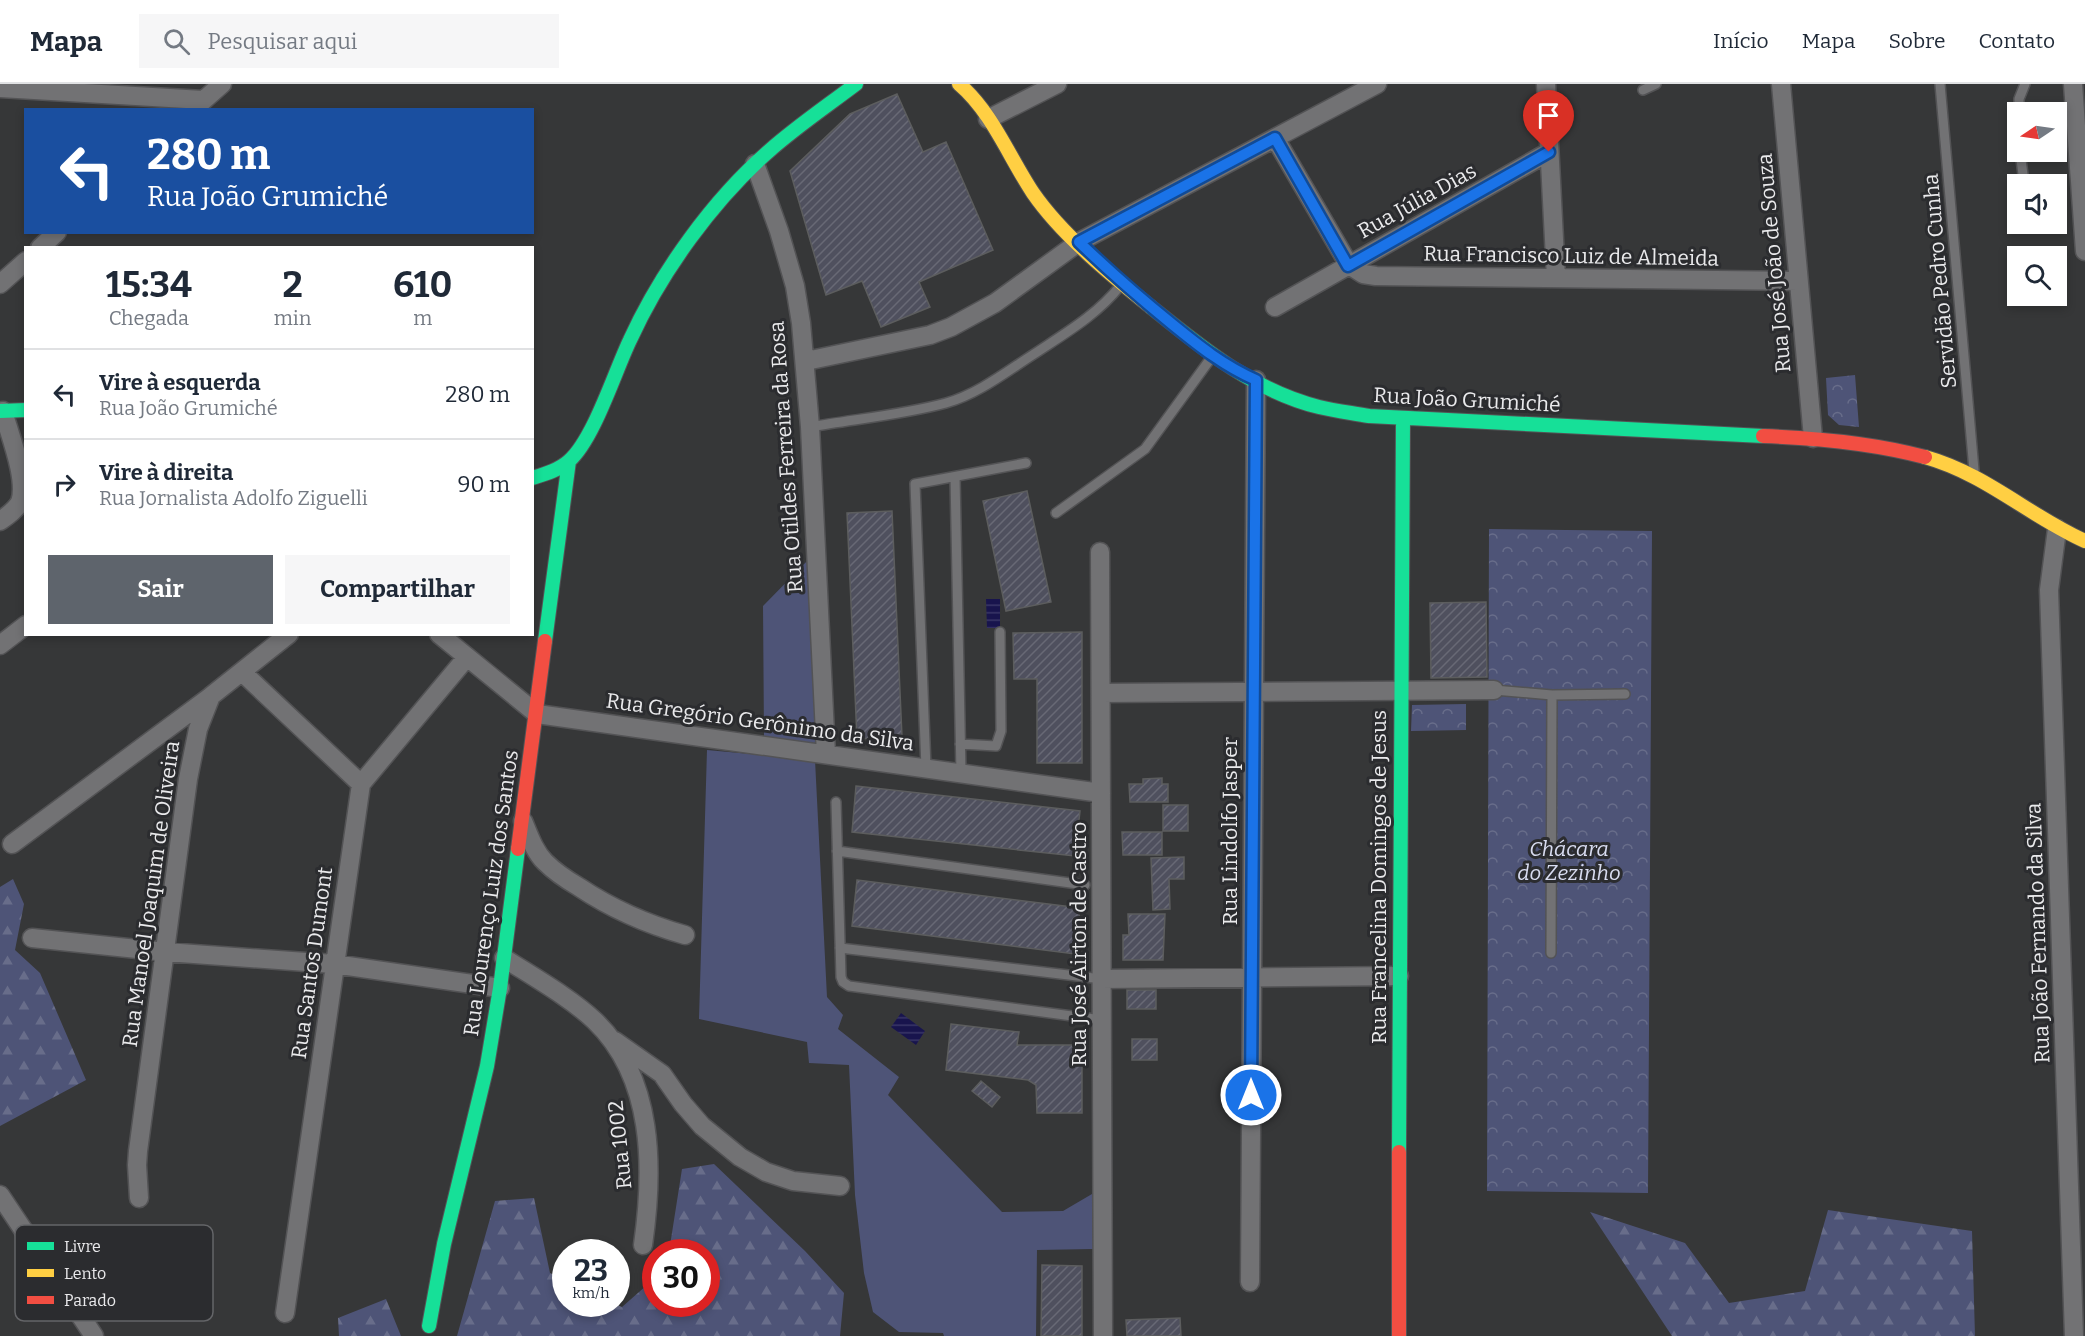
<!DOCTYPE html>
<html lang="pt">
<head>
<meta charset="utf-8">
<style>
  :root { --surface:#fff; --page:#f6f6f7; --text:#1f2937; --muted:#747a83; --line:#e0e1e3; --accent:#5e646c }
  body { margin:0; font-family:Bitter,serif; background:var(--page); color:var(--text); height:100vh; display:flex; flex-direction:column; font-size:22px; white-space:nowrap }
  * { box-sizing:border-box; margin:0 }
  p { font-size:20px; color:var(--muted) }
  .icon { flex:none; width:33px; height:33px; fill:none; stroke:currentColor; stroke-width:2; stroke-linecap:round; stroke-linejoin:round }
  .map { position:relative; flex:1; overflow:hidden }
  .drawer { position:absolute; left:24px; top:162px; width:510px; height:390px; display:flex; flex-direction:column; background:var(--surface); border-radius:0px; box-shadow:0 3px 9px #0003 }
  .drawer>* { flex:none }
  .top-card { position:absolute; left:24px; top:24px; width:510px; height:126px; border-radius:0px; box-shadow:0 3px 9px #0003; background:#1a4fa0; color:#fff; overflow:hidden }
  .needle { width:39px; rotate:257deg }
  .tools { position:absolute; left:2007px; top:18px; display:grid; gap:12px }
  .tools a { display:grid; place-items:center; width:60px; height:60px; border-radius:0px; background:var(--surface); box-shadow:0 3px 9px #0003; font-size:30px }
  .speed { position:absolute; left:552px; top:1155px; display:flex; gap:12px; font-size:30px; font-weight:700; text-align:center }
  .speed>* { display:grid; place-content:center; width:78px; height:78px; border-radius:50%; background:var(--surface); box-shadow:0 3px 9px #0003; line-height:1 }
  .speed small { font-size:15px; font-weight:400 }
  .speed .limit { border:9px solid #d22; background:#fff; color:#111 }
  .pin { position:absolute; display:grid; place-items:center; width:51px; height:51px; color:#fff; margin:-62px -26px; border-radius:50% 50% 50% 0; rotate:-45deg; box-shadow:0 0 6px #0007 }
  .pin .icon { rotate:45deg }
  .me { position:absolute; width:66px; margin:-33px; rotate:0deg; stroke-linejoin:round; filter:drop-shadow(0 0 4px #0008) }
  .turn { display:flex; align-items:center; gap:21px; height:126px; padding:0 24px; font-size:27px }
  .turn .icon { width:78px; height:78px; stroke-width:2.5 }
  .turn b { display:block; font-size:42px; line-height:51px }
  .eta { display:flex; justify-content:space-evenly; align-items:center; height:102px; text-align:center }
  .eta b { font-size:36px; font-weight:700; line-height:42px }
  .primary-button { display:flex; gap:12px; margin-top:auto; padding:12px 24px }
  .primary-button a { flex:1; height:69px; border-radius:0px; background:var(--accent); color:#fff; font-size:24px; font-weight:700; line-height:69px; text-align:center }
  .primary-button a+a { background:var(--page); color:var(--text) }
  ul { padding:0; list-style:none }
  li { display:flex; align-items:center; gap:18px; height:90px; padding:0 24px; border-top:2px solid var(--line) }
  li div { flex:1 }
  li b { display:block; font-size:22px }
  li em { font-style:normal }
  header { display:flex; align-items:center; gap:36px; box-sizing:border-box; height:84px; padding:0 30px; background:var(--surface); border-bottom:2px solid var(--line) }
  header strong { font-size:28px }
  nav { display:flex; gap:33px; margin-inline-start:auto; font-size:21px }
  .search { width:420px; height:54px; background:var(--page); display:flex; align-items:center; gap:15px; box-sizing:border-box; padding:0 21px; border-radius:0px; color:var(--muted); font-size:22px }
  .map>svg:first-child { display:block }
  .green { fill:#4e5477 }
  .forest { fill:url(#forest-firs) }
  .park { fill:url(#park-crowns) }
  .water { fill:url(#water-rules) }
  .building { fill:url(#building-hatch); stroke:#5c5d5e; stroke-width:1.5 }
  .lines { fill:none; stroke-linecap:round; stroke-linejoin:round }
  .lane-casing { stroke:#535355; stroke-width:12 }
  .street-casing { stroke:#535355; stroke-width:21 }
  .fast-casing { stroke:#535355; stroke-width:16 }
  .slow-casing { stroke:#535355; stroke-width:16 }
  .jam-casing { stroke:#535355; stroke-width:16 }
  .lane { stroke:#727274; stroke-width:9 }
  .street { stroke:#727274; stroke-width:18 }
  .fast { stroke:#16e098; stroke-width:14 }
  .slow { stroke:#ffcf43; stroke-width:14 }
  .jam { stroke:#f24e42; stroke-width:14 }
  .route-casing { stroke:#114b97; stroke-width:15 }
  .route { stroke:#1a73e8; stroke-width:10 }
  .labels { text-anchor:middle; stroke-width:6; stroke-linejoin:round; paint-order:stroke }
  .street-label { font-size:21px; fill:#eaeaec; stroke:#2b2c2f }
  .park-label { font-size:21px; font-style:italic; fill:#d8dcf0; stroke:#2b2c2f }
  .key { fill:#2b2c2f; stroke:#646568; stroke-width:1.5 }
  .key-label { font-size:16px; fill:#eaeaec }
</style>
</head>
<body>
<header>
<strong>Mapa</strong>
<div class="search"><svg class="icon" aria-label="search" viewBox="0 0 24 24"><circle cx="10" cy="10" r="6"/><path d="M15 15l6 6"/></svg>Pesquisar aqui</div>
<nav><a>Início</a><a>Mapa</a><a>Sobre</a><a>Contato</a></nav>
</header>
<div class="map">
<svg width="2085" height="1252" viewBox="0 0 2085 1252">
  <defs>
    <pattern id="forest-firs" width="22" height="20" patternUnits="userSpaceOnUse" patternTransform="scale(1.5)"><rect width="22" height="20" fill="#4e5477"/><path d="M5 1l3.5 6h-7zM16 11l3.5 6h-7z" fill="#686d8a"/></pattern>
    <pattern id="park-crowns" width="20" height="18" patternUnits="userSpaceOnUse" patternTransform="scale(1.5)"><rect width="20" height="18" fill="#4e5477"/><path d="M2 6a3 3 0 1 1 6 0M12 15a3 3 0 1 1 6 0" fill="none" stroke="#686d8a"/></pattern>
    <pattern id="water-rules" width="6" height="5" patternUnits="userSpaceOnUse" patternTransform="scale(1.5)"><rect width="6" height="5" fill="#18144d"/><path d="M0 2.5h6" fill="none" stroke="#3a3667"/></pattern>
    <pattern id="building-hatch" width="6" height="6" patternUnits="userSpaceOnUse" patternTransform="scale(1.5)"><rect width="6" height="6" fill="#4f505e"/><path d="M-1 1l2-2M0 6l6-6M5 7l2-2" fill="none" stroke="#686975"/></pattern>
  </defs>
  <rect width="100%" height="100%" fill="#363738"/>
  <path class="green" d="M810,474l9,188 -55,-9 -1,-131z
    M707,666l108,10 12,237 16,18 -5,14 61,48 -11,18 114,117 61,-1 29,-17 1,55 -56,1 -1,86h-92l-1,-3 -44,-1 -26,-20 -9,-39 -9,-78 -6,-130 -40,-2 -2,-21 -108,-23z"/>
  <path class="forest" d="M13,795l11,25 -9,46 25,23 46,107 -86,46v-239z
    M714,1080l91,87 39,42 -4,43h-383l38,-135 39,-3 16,75 15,7 1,24h49l7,3 33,-29 1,26h50v-52h-37l13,-83z
    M1828,1126l144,21 3,105h-303l-82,-124 95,31 44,60 76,-12z
    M386,1215l15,37h-62l-1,-18z"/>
  <path class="park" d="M1855,291l4,52 -20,-2 -11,-10 -2,-37z
    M1489,445l163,2 -4,662 -161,-2z
    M1466,620v26l-55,1 1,-26z"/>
  <path class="water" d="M986,515h14v29h-13z
    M901,929l24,18 -9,14 -25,-18z"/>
  <path class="building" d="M897,10l26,58 23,-10 47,108 -74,32 11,25 -49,20 -19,-46 -36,14 -36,-124 60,-57z
    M1027,407l24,111 -45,9 -23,-110z
    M892,427l10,226 -45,2 -10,-226z
    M1486,518l1,75 -56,1 -1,-75z
    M1082,548v131h-45v-84h-23l-1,-46z
    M1162,694v6h6v18h-38l-1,-18h14v-5z
    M856,702l224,25 -5,45 -223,-24z
    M1163,721h25v26h-25z
    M1122,748h40v23h-39z
    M1184,773v22h-15l1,30 -17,1 -2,-52z
    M857,796l223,28 -5,46 -223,-28z
    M1128,830h37l-2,46h-40v-25h6z
    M1127,906h29v19h-29z
    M951,940l68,8 -2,13h65v68h-45l-1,-28 -8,-5 -82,-10z
    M1132,955h25v21h-25z
    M981,997l19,16 -8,10 -20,-16z
    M1042,1181l40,1v70h-41z
    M1180,1234l1,18h-54l-1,-16z"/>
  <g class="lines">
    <defs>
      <path id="lane" d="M1940,0l34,386
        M1643,6l13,-6
        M2019,28v-13l6,-15
        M2020,68l4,30
        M810,343c45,-8 92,-12 136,-24 32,-9 60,-31 88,-49 30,-20 63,-39 86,-68
        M955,393l6,296
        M1056,429l89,-64 66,-91
        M1494,606l58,5 73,-1
        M960,660l36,2 5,-15 -1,-99
        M926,684l-11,-284 111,-21
        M836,718l5,175 2,5 6,4 253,34
        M837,767l248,34
        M840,864l262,31
        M1551,869l1,-258"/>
      <path id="street" d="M1546,0l10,194
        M1781,0l32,354
        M2073,0l12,167
        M0,4l203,12
        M196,23l26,-23
        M988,35l69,-35
        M1275,54l74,127 14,9 13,2 422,5
        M755,80l24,67 16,55 6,37 9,104 16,327
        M40,164l17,-16
        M0,200l26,-23
        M1275,223l274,-155
        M806,277l124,-26 21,-8 44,-24 84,-61 298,-158
        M0,437c7,-5 16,-11 20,-19 8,-22 -11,-69 -17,-91
        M2057,445l-8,61 25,746
        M1100,468l3,784
        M439,550l98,80 564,79
        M0,561l26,-20
        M242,588l119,112
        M1101,609l393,-3
        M523,737c6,14 11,30 22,41 10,10 22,18 34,25 33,22 67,37 106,48
        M12,760l198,-147
        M32,854l134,14 168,12 166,24
        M504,874c28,18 67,40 91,63 59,57 59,147 48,224
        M1102,895l297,-3
        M615,957l47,33 21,30 19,22 38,31 26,15 27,9 47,5
        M0,1111l94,141
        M139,1114l-2,-33 1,-14 50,-372 10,-50 13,-33 78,-62
        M1250,1198l6,-902
        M285,1229l76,-529 106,-127"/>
      <path id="fast" d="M1151,223c51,41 103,84 168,100 16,4 34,6 50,9l394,20
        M0,327l26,-1
        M532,394c13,-4 27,-8 37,-17 25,-22 46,-90 61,-121 31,-68 83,-140 139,-189 27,-24 58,-45 87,-67
        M545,557l24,-180
        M1399,1068l4,-734
        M429,1242l15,-82 43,-178 13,-78 18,-139"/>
      <path id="slow" d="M959,0c33,28 50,73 74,109 29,42 78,82 118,114
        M1925,373c61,17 104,59 160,84"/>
      <path id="jam" d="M1763,352c55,2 110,7 162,21
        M518,765l27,-208
        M1399,1068v184"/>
    </defs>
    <use href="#lane" class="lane-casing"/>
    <use href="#street" class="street-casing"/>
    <use href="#fast" class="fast-casing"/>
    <use href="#slow" class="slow-casing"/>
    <use href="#jam" class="jam-casing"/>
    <use href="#lane" class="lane"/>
    <use href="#street" class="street"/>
    <use href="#fast" class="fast"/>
    <use href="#slow" class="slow"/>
    <use href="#jam" class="jam"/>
  </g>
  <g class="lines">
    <defs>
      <path id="route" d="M1251,1011l5,-715c-32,-14 -57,-34 -84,-56 -32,-26 -63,-53 -93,-82l196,-104 73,128 201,-114"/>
    </defs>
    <use href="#route" class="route-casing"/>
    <use href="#route" class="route"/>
  </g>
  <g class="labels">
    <g class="street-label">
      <text transform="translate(1417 117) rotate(-29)" y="7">Rua Júlia Dias</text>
      <text transform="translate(1571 172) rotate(1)" y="7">Rua Francisco Luiz de Almeida</text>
      <text transform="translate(1774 179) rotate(-95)" y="7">Rua José João de Souza</text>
      <text transform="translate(1940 197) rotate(-95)" y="7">Servidão Pedro Cunha</text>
      <text transform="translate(1467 316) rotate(3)" y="7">Rua João Grumiché</text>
      <text transform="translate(786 373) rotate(-94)" y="7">Rua Otildes Ferreira da Rosa</text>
      <text transform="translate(760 638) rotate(8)" y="7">Rua Gregório Gerônimo da Silva</text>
      <text transform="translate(1230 747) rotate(-90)" y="7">Rua Lindolfo Jasper</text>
      <text transform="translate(1379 793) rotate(-90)" y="7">Rua Francelina Domingos de Jesus</text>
      <text transform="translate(491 809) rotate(-82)" y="7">Rua Lourenço Luiz dos Santos</text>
      <text transform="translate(151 810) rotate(-82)" y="7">Rua Manoel Joaquim de Oliveira</text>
      <text transform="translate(2038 849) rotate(-92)" y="7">Rua João Fernando da Silva</text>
      <text transform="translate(1079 860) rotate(-90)" y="7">Rua José Airton de Castro</text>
      <text transform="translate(312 879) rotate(-82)" y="7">Rua Santos Dumont</text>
      <text transform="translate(620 1061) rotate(-96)" y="7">Rua 1002</text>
    </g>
    <g class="park-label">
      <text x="1569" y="772">Chácara<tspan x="1569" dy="24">do Zezinho</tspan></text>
    </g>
  </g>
  <rect x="15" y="1141" width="198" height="96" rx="9" class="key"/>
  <rect x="27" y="1158" width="27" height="8" fill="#16e098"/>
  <rect x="27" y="1185" width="27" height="8" fill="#ffcf43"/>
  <rect x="27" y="1212" width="27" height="8" fill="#f24e42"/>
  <g class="key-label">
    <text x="64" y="1168">Livre</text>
    <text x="64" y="1195">Lento</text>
    <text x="64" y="1222">Parado</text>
  </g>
</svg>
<div class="tools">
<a><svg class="needle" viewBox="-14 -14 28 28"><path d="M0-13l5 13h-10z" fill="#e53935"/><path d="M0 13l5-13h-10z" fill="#747a83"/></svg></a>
<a><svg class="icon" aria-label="sound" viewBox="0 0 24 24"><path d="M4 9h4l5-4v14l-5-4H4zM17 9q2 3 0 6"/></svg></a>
<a><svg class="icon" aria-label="search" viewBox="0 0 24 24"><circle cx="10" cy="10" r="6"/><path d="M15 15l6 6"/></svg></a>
</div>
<div class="speed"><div>23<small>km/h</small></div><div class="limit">30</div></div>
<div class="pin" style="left:1549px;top:68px;background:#d93025"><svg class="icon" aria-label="arrive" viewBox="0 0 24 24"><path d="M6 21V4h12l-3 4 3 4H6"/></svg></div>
<svg class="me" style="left:1251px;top:1011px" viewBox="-20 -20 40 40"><circle r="17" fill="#1a73e8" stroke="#fff" stroke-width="3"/><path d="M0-11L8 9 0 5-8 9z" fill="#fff"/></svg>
<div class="top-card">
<div class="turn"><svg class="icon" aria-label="left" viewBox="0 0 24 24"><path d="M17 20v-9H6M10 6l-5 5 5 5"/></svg><div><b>280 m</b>Rua João Grumiché</div></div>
</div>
<section class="drawer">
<div class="eta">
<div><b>15:34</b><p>Chegada</p></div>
<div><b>2</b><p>min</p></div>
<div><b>610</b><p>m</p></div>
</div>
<ul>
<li><svg class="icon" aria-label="left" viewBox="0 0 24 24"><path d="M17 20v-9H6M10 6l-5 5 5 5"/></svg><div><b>Vire à esquerda</b><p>Rua João Grumiché</p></div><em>280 m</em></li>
<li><svg class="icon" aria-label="right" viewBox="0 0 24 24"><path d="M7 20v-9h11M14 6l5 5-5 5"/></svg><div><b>Vire à direita</b><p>Rua Jornalista Adolfo Ziguelli</p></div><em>90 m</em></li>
</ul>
<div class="primary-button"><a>Sair</a><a>Compartilhar</a></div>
</section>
</div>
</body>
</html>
